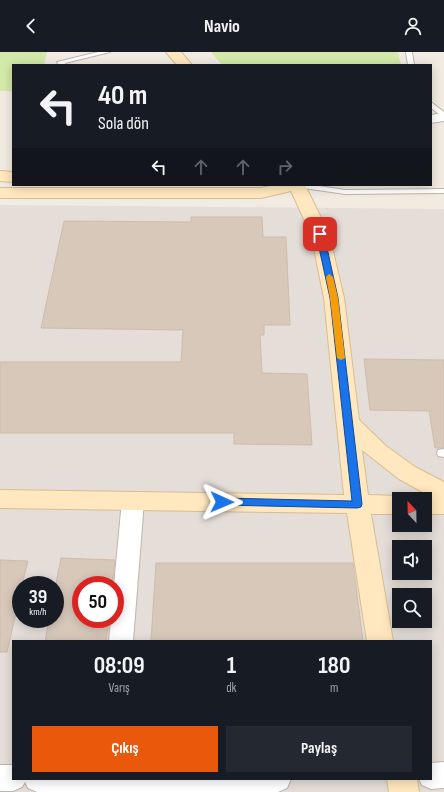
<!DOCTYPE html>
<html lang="tr">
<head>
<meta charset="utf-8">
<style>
  :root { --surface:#171b24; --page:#242831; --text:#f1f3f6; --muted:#9ea1a6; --accent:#ea580c }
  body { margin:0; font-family:"Sofia Sans Condensed",sans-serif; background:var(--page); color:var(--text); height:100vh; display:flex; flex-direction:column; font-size:15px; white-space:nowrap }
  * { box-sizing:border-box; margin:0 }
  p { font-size:13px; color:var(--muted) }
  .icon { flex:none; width:22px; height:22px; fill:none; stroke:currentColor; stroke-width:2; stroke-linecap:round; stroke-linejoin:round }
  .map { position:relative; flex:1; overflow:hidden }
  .sheet { position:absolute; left:12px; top:588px; width:420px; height:140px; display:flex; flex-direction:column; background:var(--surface); border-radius:0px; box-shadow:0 2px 10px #0003 }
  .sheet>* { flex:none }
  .top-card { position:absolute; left:12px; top:12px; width:420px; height:122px; border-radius:0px; box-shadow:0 2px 10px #0003; background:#171b24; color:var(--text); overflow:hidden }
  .needle { width:26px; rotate:338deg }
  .controls { position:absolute; left:392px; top:440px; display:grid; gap:8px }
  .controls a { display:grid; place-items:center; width:40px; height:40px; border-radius:0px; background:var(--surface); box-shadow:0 2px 10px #0003; font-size:20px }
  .speed { position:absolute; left:12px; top:524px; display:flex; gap:8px; font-size:20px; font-weight:700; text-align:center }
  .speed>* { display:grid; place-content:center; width:52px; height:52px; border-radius:50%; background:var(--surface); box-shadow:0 2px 10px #0003; line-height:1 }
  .speed small { font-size:10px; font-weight:400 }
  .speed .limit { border:6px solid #d22; background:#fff; color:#111 }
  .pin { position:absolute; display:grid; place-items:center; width:34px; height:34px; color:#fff; margin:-17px; border-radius:8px; box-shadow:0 2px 6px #0006 }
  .me { position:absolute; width:44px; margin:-22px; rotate:91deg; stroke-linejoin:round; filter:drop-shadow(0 0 3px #0008) }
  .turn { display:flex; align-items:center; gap:14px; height:84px; padding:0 20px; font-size:18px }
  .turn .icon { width:52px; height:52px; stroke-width:2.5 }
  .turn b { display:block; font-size:28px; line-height:34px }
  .lanes { display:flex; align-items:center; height:38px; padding:0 20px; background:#0003; justify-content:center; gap:20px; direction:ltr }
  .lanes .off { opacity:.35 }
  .eta { display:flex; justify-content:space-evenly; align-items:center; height:68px; text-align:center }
  .eta b { font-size:24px; font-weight:700; line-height:28px }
  .primary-button { display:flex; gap:8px; margin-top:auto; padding:8px 20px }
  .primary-button a { flex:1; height:46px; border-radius:0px; background:var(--accent); color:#fff; font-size:16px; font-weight:700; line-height:46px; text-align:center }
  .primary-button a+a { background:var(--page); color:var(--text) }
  header { display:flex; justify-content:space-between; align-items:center; height:52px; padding:0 20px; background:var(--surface); font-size:18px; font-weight:700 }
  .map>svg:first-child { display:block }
  .industrial { fill:#e4ddd8; fill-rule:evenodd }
  .green { fill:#d3e8a9 }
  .building { fill:#d7c8ba; stroke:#cfbcab }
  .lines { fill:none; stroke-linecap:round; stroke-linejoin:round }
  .lane-casing { stroke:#c0b5a8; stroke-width:2 }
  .street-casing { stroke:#c0b5a8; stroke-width:2 }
  .secondary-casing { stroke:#d7bd92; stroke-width:2 }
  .lane { fill:#fff; fill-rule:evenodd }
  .street { fill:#fff; fill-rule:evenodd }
  .secondary { fill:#ffe8bf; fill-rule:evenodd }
  .route { fill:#1a73e8; stroke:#114b97 }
  .slow { fill:#f59e0b }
</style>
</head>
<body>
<header><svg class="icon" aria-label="back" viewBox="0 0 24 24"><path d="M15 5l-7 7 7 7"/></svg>Navio<svg class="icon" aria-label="person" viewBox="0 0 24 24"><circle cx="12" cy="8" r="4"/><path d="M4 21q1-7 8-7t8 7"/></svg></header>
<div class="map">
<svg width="444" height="740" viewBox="0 0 444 740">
  <rect width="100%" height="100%" fill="#f2ebe2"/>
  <path class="industrial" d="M0,153l444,4v583h-444zM399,447h26v26h-26zM399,495h26v26h-26zM21,533h34v34h-34zM81,533h34v34h-34zM399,543h26v26h-26zM13,589h418v138h-418z"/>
  <path class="green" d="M0,0h47l-3,13h-31v26h-13z
    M211,0h187l3,13h-179z"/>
  <path class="building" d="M191,165h71l1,20h23l4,88h-26v10h-4l2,38 45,1 5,71 -78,-1v-11h-234v-71h181l2,-32 -142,-2 23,-107 127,1z
    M364,307l80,1v88h-9l-6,-37 -59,-1z
    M61,506l54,2 -3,25h-31v34h28l-3,22h-61l4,-22h6v-31z
    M0,508l28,1 -6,24h-1v6l-14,61h-7z
    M156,511h197l10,78h-212z"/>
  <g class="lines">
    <defs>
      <path id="lane" d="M98,0h12l-45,11 1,2h-7l-2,-3z
        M406,0h6l2,13h-6z
        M431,50l13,10v6l-13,-10z
        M293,133h20l32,5 99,-1v4l-99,1 -48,-7z
        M444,397v8l-6,-1 -1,-3 1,-3z"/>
      <path id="street" d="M444,61v8l-13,2v-8z
        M133,441l8,2 3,6 -11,140h-24l2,-22h4l-1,-34 8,-84 3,-6z
        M444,710v26l-13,1 -9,-4 -3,-6h12v-16z
        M0,713h13v14h278l-4,9 -9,4h-241l-9,-4 -3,-6 -3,5 -9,4h-13z"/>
      <path id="secondary" d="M166,0h15l11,13h-15z
        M0,119l13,1v10l-13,-1z
        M274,133h31l24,49 15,64 15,122 27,26 29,21 29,15v32h-19v-15h-9l14,-3 -31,-17 -37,-29 6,45 31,1 9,3h-9v15h-28l22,127h-26l-20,-128 -347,-5v-18l344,5 -20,-197 -13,-64 -20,-43 -30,7h-261v-10h261z
        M387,727h30l2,13h-30z"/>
    </defs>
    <use href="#lane" class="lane-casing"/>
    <use href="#street" class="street-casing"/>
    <use href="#secondary" class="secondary-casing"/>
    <use href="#lane" class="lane"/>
    <use href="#street" class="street"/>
    <use href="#secondary" class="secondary"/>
  </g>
  <path class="route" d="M320,179l4,3 14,64 24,206 -1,3 -4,1 -138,-3 -1,-3 1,-2 3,-2 130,3 -22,-203 -14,-64z"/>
  <path class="slow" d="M329,222l4,3 5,21 7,60 -4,2 -4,-2 -7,-60 -4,-21z"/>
</svg>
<div class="controls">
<a><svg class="needle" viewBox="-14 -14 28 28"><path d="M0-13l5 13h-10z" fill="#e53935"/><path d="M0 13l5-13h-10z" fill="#9ea1a6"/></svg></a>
<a><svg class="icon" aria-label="sound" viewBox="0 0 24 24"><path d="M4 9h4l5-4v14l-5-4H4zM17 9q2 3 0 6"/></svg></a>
<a><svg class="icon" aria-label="search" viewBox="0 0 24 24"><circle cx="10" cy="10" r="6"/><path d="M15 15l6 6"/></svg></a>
</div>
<div class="speed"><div>39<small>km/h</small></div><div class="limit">50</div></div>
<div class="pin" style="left:320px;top:182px;background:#d93025"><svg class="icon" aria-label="arrive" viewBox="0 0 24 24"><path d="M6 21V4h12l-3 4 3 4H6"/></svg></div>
<svg class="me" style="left:222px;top:450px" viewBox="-20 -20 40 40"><path d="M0-17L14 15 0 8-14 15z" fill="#1a73e8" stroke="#fff" stroke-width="4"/></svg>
<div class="top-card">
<div class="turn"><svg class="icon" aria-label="left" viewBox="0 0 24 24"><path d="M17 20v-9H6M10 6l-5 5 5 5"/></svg><div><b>40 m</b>Sola dön</div></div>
<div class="lanes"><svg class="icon" aria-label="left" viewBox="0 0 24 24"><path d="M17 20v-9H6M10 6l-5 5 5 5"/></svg><svg class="icon off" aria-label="ahead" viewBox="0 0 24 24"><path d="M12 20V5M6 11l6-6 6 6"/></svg><svg class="icon off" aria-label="ahead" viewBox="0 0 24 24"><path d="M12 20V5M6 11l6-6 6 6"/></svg><svg class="icon off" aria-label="right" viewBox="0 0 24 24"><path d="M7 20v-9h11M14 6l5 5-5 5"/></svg></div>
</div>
<section class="sheet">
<div class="eta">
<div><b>08:09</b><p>Varış</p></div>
<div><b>1</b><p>dk</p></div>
<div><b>180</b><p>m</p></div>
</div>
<div class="primary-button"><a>Çıkış</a><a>Paylaş</a></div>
</section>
</div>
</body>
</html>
